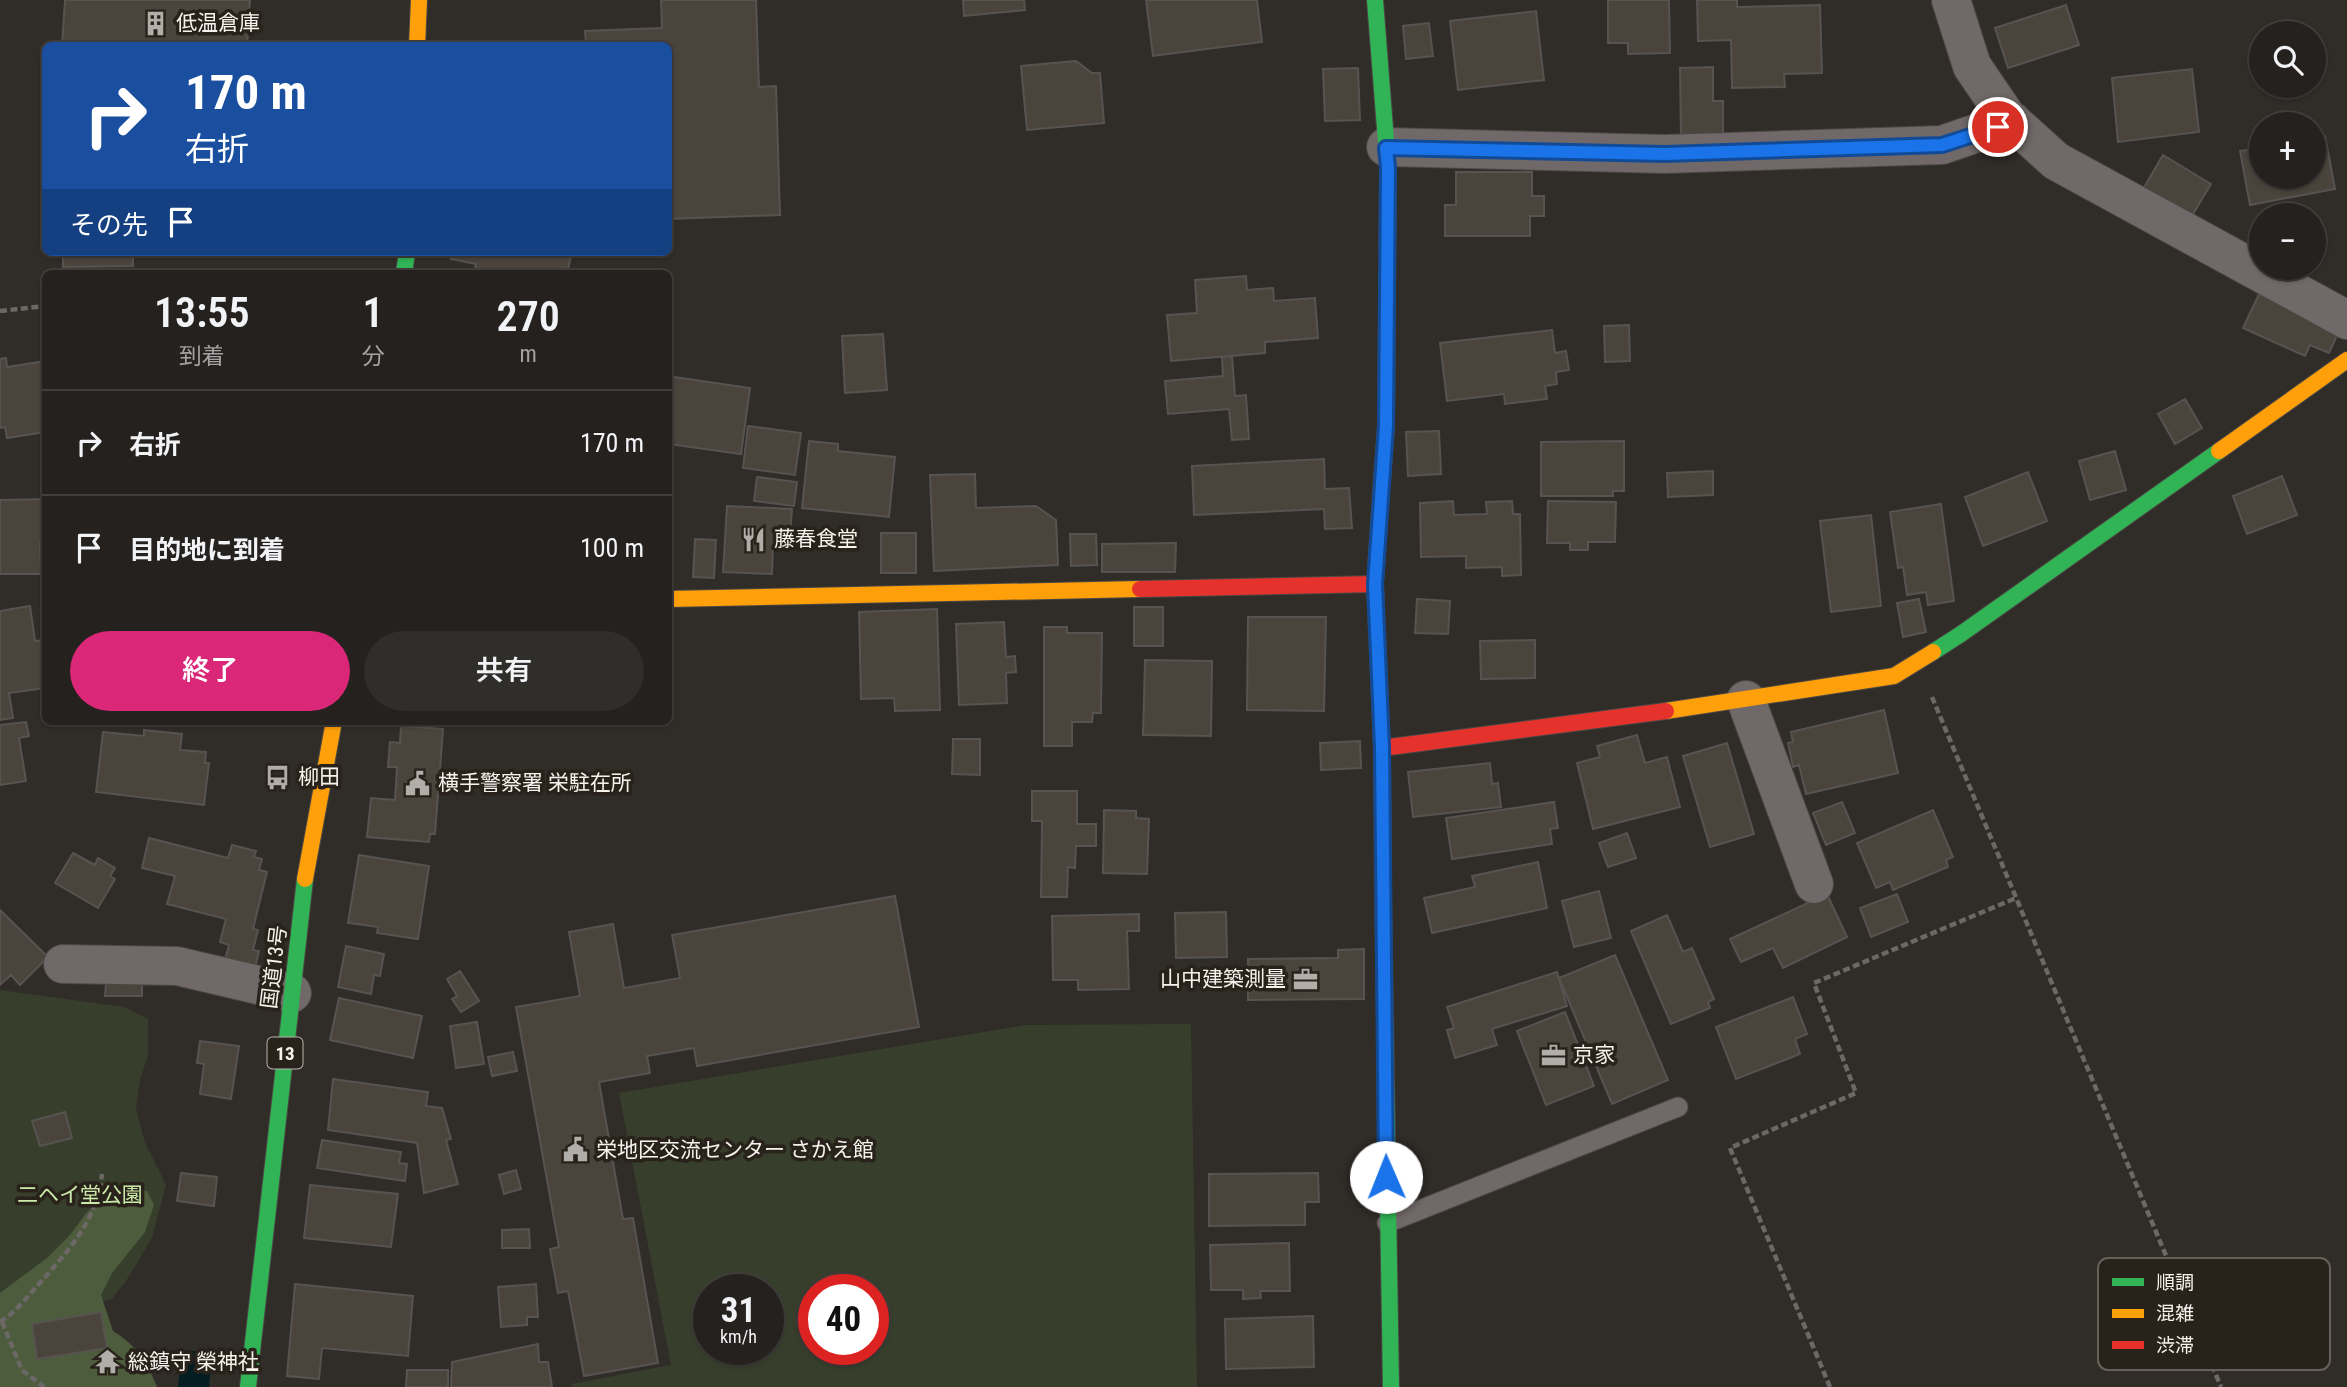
<!DOCTYPE html>
<html lang="ja">
<head>
<meta charset="utf-8">
<style>
  :root { --surface:#24211e; --page:#302e2b; --text:#f1f3f6; --muted:#a3a3a4; --line:#413e3c; --accent:#db2777 }
  body { margin:0; font-family:"Roboto Condensed","Noto Sans JP",sans-serif; background:var(--page); color:var(--text); height:100vh; display:flex; flex-direction:column; font-size:26px; white-space:nowrap }
  * { box-sizing:border-box; margin:0 }
  p { font-size:23px; color:var(--muted) }
  .icon { flex:none; width:38px; height:38px; fill:none; stroke:currentColor; stroke-width:2; stroke-linecap:round; stroke-linejoin:round }
  .map { position:relative; flex:1; overflow:hidden }
  .details { position:absolute; left:42px; top:270px; width:630px; height:455px; display:flex; flex-direction:column; background:var(--surface); border-radius:10px; box-shadow:0 2px 5px #0004,0 0 0 2px var(--line) }
  .details>* { flex:none }
  .banner { position:absolute; left:42px; top:42px; width:630px; height:214px; border-radius:10px; box-shadow:0 2px 5px #0004,0 0 0 2px var(--line); background:#1a4fa0; color:#fff; overflow:hidden }
  .fabs { position:absolute; left:2249px; top:21px; display:grid; gap:14px }
  .fabs a { display:grid; place-items:center; width:77px; height:77px; border-radius:50%; background:var(--surface); box-shadow:0 2px 5px #0004,0 0 0 2px var(--line); font-size:35px }
  .speed { position:absolute; left:693px; top:1274px; display:flex; gap:14px; font-size:35px; font-weight:700; text-align:center }
  .speed>* { display:grid; place-content:center; width:91px; height:91px; border-radius:50%; background:var(--surface); box-shadow:0 2px 5px #0004,0 0 0 2px var(--line); line-height:1 }
  .speed small { font-size:18px; font-weight:400 }
  .speed .limit { border:10px solid #d22; background:#fff; color:#111 }
  .pin { position:absolute; display:grid; place-items:center; width:60px; height:60px; color:#fff; margin:-30px; border:4px solid #fff; border-radius:50%; box-shadow:0 2px 7px #0007 }
  .me { position:absolute; width:77px; margin:-38px; rotate:359deg; stroke-linejoin:round; filter:drop-shadow(0 0 5px #0008) }
  .turn { display:flex; align-items:center; gap:24px; height:147px; padding:0 28px; font-size:32px }
  .turn .icon { width:91px; height:91px; stroke-width:2.5 }
  .turn b { display:block; font-size:49px; line-height:60px }
  .then { display:flex; align-items:center; height:66px; padding:0 28px; background:#0003; gap:14px; font-size:26px }
  .eta { display:flex; justify-content:space-evenly; align-items:center; height:119px; text-align:center }
  .eta b { font-size:42px; font-weight:600; line-height:49px }
  .cta { display:flex; gap:14px; margin-top:auto; padding:14px 28px }
  .cta a { flex:1; height:80px; border-radius:42px; background:var(--accent); color:#fff; font-size:28px; font-weight:600; line-height:80px; text-align:center }
  .cta a+a { background:var(--page); color:var(--text) }
  ul { padding:0; list-style:none }
  li { display:flex; align-items:center; gap:21px; height:105px; padding:0 28px; border-top:2px solid var(--line) }
  li div { flex:1 }
  li b { display:block; font-size:26px }
  li em { font-style:normal }
  .map>svg:first-child { display:block }
  .green { fill:#373f2c; fill-rule:evenodd }
  .forest { fill:#4d5c3c }
  .water { fill:#041d23 }
  .building { fill:#4b443d; stroke:#565350; stroke-width:2 }
  .lines { fill:none; stroke-linecap:round; stroke-linejoin:round }
  .lane-casing { stroke:#4b4844; stroke-width:21 }
  .street-casing { stroke:#4b4844; stroke-width:40 }
  .fast-casing { stroke:#4b4844; stroke-width:18 }
  .slow-casing { stroke:#4b4844; stroke-width:18 }
  .jam-casing { stroke:#4b4844; stroke-width:18 }
  .path { stroke:#6c6865; stroke-width:4.5; stroke-dasharray:7 3.5; stroke-linecap:butt }
  .lane { stroke:#716969; stroke-width:19 }
  .street { stroke:#716969; stroke-width:38 }
  .fast { stroke:#30b455; stroke-width:16 }
  .slow { stroke:#ff9f0a; stroke-width:16 }
  .jam { stroke:#e5322d; stroke-width:16 }
  .route-casing { stroke:#114b97; stroke-width:18 }
  .route { stroke:#1a73e8; stroke-width:12 }
  .labels { text-anchor:middle; stroke-width:7; stroke-linejoin:round; paint-order:stroke }
  .shield { fill:#29221b; stroke:#b9b4ae; stroke-width:2 }
  .shield-label { font-size:19px; font-weight:bold; fill:#f7f2ed }
  .poi-label { font-size:21px; fill:#f7f2ed; stroke:#29221b; text-anchor:start }
  .street-label { font-size:21px; fill:#f7f2ed; stroke:#29221b }
  .park-label { font-size:21px; fill:#cbeaaa; stroke:#29221b }
  .key { fill:#29221b; stroke:#67605a; stroke-width:2 }
  .key-label { font-size:19px; fill:#f7f2ed }
</style>
</head>
<body>
<div class="map">
<svg width="2347" height="1387" viewBox="0 0 2347 1387">
  <rect width="100%" height="100%" fill="#302c28"/>
  <path class="green" d="M0,990l124,17 24,12v36l-8,25 -4,29 9,34 21,42 -14,53 -26,43 -15,19 -44,5 -67,25z
    M1191,1024l6,363h-625l-1,-3 100,-19 -52,-272 407,-68zM709,1290h59v59h-59zM814,1290h59v59h-59z"/>
  <path class="forest" d="M122,1186l25,5 7,14 -9,27 -33,41 -11,22 12,36c24,15 34,30 44,56h-157v-94l47,-35 23,-23 17,-23z"/>
  <path class="water" d="M182,1350l30,3 -3,34h-31z"/>
  <path class="building" d="M65,0h185l-3,46h-185z
    M661,0h95l3,87 17,-1 4,129 -112,4v-173h-82l-1,-15 77,-3z
    M963,0h61l1,10 -61,6z
    M1146,0h111l5,42 -109,14z
    M1608,0h61l1,53 -42,1v-11h-20z
    M1697,0h40v7l83,-2 2,68 -38,1 1,13 -53,1 -1,-48 -33,1z
    M2066,5l13,40 -71,23 -13,-40z
    M1536,11l8,69 -86,10 -8,-69z
    M1429,23l4,33 -27,3 -3,-33z
    M1076,61l16,12h8l4,50 -77,7 -6,-64z
    M1713,67v34h10v35l-42,1 -1,-69z
    M1358,68l2,52 -35,1 -2,-52z
    M2192,69l7,63 -81,10 -6,-64z
    M2325,136l10,53 -85,16 -10,-54 21,-3v29h53v-39z
    M2163,155l48,29 -21,35 -48,-28z
    M1456,172h76v24h12v20h-14v20h-85v-31h11z
    M63,252h70v14l-70,1z
    M453,252h119l-5,21h-73l-19,-4 1,-5 -25,-5z
    M1246,276l1,14 26,-2 1,13 41,-3 3,40 -53,4v11l-94,8 -4,-46 30,-2 -2,-33z
    M2259,294l80,37 -10,22 -19,-8 -5,11 -62,-28z
    M1629,325l1,36 -25,1 -1,-36z
    M1552,330l3,23 11,-2 3,19 -13,2 1,12 -12,2 2,13 -42,5 -1,-10 -57,7 -7,-58z
    M883,334l4,56 -42,3 -3,-57z
    M1232,356l3,40 11,-1 3,44 -17,1 -3,-31 -61,5 -3,-33 58,-5 -1,-19z
    M6,358l1,9 39,-6v71l-39,6 -2,-11 -5,1v-69z
    M668,376l82,12 -9,66 -73,-10z
    M2185,399l17,29 -27,16 -17,-30z
    M748,426l53,7 -6,42 -52,-7z
    M1439,431l2,43 -33,2 -2,-44z
    M809,441l29,3v7l57,6 -6,60 -87,-9z
    M1624,441v50h-11v5h-72v-54z
    M2115,451l11,39 -36,10 -11,-39z
    M1324,459l1,30 24,-1 3,40 -27,1 -1,-20 -130,6 -2,-49z
    M1713,471v24l-45,2 -1,-24z
    M2028,472l19,49 -64,25 -18,-49z
    M975,474l1,34 60,-2 20,14 2,45 -124,6 -4,-96z
    M2282,476l15,39 -50,19 -14,-38z
    M757,477l40,5 -3,24 -40,-5z
    M46,499v44h-6l1,31h-41v-74z
    M1453,501l1,14 33,-1 -1,-12 26,-1 1,13h7l1,61 -19,1v-9l-36,1v-12l-45,1 -1,-54z
    M1548,501l68,1 -1,40h-27v8h-18v-7h-23z
    M1941,504l13,97 -26,4 -2,-13 -19,3 -4,-28 -5,1 -8,-56z
    M727,506l65,3 -2,25h-7l-1,10 -9,-1 -1,31 -49,-2z
    M1871,515l10,91 -50,6 -11,-91z
    M881,533h35v40h-35z
    M1070,534h26l1,31 -26,1z
    M695,539l21,1 -2,38 -21,-1z
    M1176,543l-1,29h-73v-28z
    M1417,599l33,2 -2,33 -33,-1z
    M1919,599l7,33 -23,5 -6,-34z
    M30,606l5,35 11,-1v48l-37,5 4,25 -13,2v-109z
    M1134,607h29v39h-29z
    M937,609l3,101 -45,1 -1,-13 -33,1 -2,-87z
    M1248,617h78l-2,94 -77,-1z
    M1004,622l2,35 9,-1 1,16 -10,1 1,30 -48,2 -3,-81z
    M1044,627h23v6h35l-1,80h-8l-1,9h-20v24h-28z
    M1535,640v38l-54,1 -1,-38z
    M1145,660l67,1 -1,75 -68,-1z
    M1884,710l14,63 -92,21 -7,-29 -6,2 -5,-24 5,-1 -2,-10z
    M26,722l3,14 -10,2 7,43 -26,4v-60z
    M401,726l42,3 -8,105h-5l-1,8 -62,-5 4,-39 24,2 2,-33h-9l2,-25 10,1z
    M144,730l38,4 -2,16 26,2 -1,11h4l-5,42 -108,-13 7,-60 41,4z
    M1637,735l8,28 22,-6 13,50 -87,22 -16,-66 23,-6 -3,-11z
    M953,739h27v36l-28,-1z
    M1360,741l1,27 -40,2 -1,-27z
    M1727,743l27,91 -44,13 -27,-91z
    M1490,763l2,21 6,-1 3,24 -88,10 -5,-45z
    M1032,791h45v33h19v22h-20l-1,22 -7,-1 -1,30h-26l1,-76h-10z
    M1554,802l4,26 -8,1 2,15 -100,15 -6,-41z
    M1842,802l13,31 -29,12 -13,-32z
    M1104,810l32,1v7l13,1 -2,55 -44,-1z
    M1933,810l20,47 -7,3 2,7 -55,23 -3,-8 -14,6 -19,-45z
    M1627,833l9,25 -28,9 -9,-24z
    M149,838l79,20 4,-13 24,6 -2,6 8,2 -3,11 8,2 -14,57 5,1 -5,20 6,1 -6,25 -30,-8 6,-23 -9,-3 6,-23 -59,-15 8,-28 -33,-8z
    M73,853l22,12 3,-7 17,10 -5,8 5,3 -17,29 -43,-25z
    M359,855l70,11 -11,73 -41,-6 1,-6 -30,-4z
    M1538,862l9,46 -115,25 -8,-35 51,-11 -3,-11z
    M1599,891l12,47 -37,9 -12,-46z
    M1827,894l20,43 -64,31 -10,-20 -32,14 -11,-23z
    M1897,894l11,28 -37,15 -11,-29z
    M895,896l24,131 -222,39 -3,-18 -47,8 3,17 -51,9 24,137 10,-1 25,145 -74,13 -16,-85 -10,2 -8,-44 9,-2 -43,-240 64,-11 -11,-64 44,-8 11,64 56,-10 -8,-43z
    M0,910l48,47 -28,28 -9,-10 -11,10z
    M1226,912l1,45 -51,1 -1,-45z
    M1139,914v17h-12l2,58 -51,1v-10h-25l-1,-64z
    M1667,915l16,37 9,-4 22,51 -6,3 2,6 -39,16 -40,-93z
    M346,946l38,8 -4,22 -6,-1 -3,19 -33,-7z
    M1364,949v50l-116,1v-41l90,-1v-8z
    M1615,955l53,125 -56,24 -53,-126z
    M460,971l19,30 -18,11 -9,-13 5,-3 -10,-17z
    M1557,972l10,34 -75,23 5,16 -42,13 -8,-28 7,-2 -7,-21z
    M106,983h36v13h-37z
    M1793,997l14,37 -12,5 5,15 -64,25 -20,-52z
    M339,998l83,18 -9,42 -83,-18z
    M1565,1012l29,74 -48,19 -29,-74z
    M477,1022l7,42 -28,4 -6,-42z
    M200,1041l39,5 -8,53 -31,-5 4,-30 -7,-1z
    M513,1052l4,19 -25,5 -4,-19z
    M333,1079l95,13 -2,14 16,2 9,31 -5,1 12,44 -34,9 -7,-50 -89,-13z
    M65,1112l7,26 -32,8 -8,-25z
    M322,1140l79,12 -2,11 8,1 -2,17 -88,-13z
    M516,1170l5,19 -17,5 -5,-19z
    M181,1173l36,4 -3,29 -37,-5z
    M1318,1173l1,29h-14v23l-96,1v-52z
    M310,1185l88,9 -7,53 -87,-9z
    M529,1229l1,19h-28v-18z
    M1289,1243l1,48h-30l1,7 -18,1v-9h-32l-1,-45z
    M295,1284l118,12 -5,60 -86,-8 -3,31 -32,-3z
    M536,1284l2,33h-11v8l-26,2 -3,-40z
    M101,1312l6,36 -70,11 -5,-35z
    M1313,1316l1,51 -88,2 -1,-50z
    M538,1344l1,18h9l4,25h-101l1,-25z
    M407,1370h41v17h-42z"/>
  <g class="lines">
    <defs>
      <path id="lane" d="M1387,1223l291,-116"/>
      <path id="street" d="M1951,0l21,66 34,50 50,45 291,159
        M1386,147l279,7 277,-9 70,-24
        M1746,700l68,184
        M63,964l114,2 115,27"/>
      <path id="fast" d="M1375,0l13,167 -2,259 -5,66
        M404,273l3,-21
        M1933,652l28,-18 258,-183
        M1383,893l8,494
        M248,1387l57,-508"/>
      <path id="slow" d="M417,46l2,-46
        M2219,451l128,-91
        M668,599l472,-10
        M1666,711l228,-35 39,-24
        M305,879l29,-158"/>
      <path id="jam" d="M1381,492l-6,92 7,164 1,145
        M1140,589l235,-5
        M1382,748l284,-37"/>
    </defs>
    <use href="#lane" class="lane-casing"/>
    <use href="#street" class="street-casing"/>
    <use href="#fast" class="fast-casing"/>
    <use href="#slow" class="slow-casing"/>
    <use href="#jam" class="jam-casing"/>
    <path class="path" d="M0,311l46,-5
      M1932,697l289,690
      M0,1322c15,-9 27,-25 39,-38 29,-33 58,-63 63,-110
      M2,1322l20,48 22,17
      M1830,1387l-100,-239 126,-55 -42,-110 202,-85"/>
    <use href="#lane" class="lane"/>
    <use href="#street" class="street"/>
    <use href="#fast" class="fast"/>
    <use href="#slow" class="slow"/>
    <use href="#jam" class="jam"/>
  </g>
  <g class="lines">
    <defs>
      <path id="route" d="M1386,1177l-4,-429 -7,-164 11,-158 2,-259 -2,-19 279,6 277,-9 56,-18"/>
    </defs>
    <use href="#route" class="route-casing"/>
    <use href="#route" class="route"/>
  </g>
  <defs>
    <symbol id="building-bare" viewBox="-9 -9 18 18"><path d="M-4-6H4V6H1V3H-1V6H-4ZM-2.5-4.3h1.7v1.8h-1.7ZM.8-4.3h1.7v1.8H.8ZM-2.5-1h1.7V.8h-1.7ZM.8-1h1.7V.8H.8Z" fill="#b1ada8" stroke="#29221b" stroke-width="2.5" paint-order="stroke"/></symbol>
    <symbol id="restaurant-bare" viewBox="-9 -9 18 18"><path d="M-5-6h1v4h1v-4h1v4h1v-4h1v5L-1.5 .5V6h-2V.5L-5-1ZM5-6V6H3V1.5H1.5Q1.5-4 5-6Z" fill="#b1ada8" stroke="#29221b" stroke-width="2.5" paint-order="stroke"/></symbol>
    <symbol id="bus-bare" viewBox="-9 -9 18 18"><path d="M-5-6H5V4H4V6H2V4H-2V6H-4V4H-5ZM-3.5-4V0h7V-4ZM-3.5 1.2v1.5H-2V1.2ZM2 1.2v1.5H3.5V1.2Z" fill="#b1ada8" stroke="#29221b" stroke-width="2.5" paint-order="stroke"/></symbol>
    <symbol id="civic-bare" viewBox="-9 -9 18 18"><path d="M-.6-6.5H3V-4.5H.6V-3L4-1V1h2V6H-6V1h2V-1L-.6-3ZM-1.2 2.5V6h2.4V2.5Z" fill="#b1ada8" stroke="#29221b" stroke-width="2.5" paint-order="stroke"/></symbol>
    <symbol id="office-bare" viewBox="-9 -9 18 18"><path d="M-6-3h4V-5.5h4V-3h4V5H-6ZM-1-4.5V-3h2v-1.5ZM-6 0V1H6V0Z" fill="#b1ada8" stroke="#29221b" stroke-width="2.5" paint-order="stroke"/></symbol>
    <symbol id="temple-bare" viewBox="-9 -9 18 18"><path d="M0-6L5-2H3V0L6.5 2.5H4V6H1.5V3h-3V6H-4V2.5H-6.5L-3 0V-2H-5Z" fill="#b1ada8" stroke="#29221b" stroke-width="2.5" paint-order="stroke"/></symbol>
  </defs>
  <g fill-rule="evenodd">
    <use href="#building-bare" x="138" y="6" width="35" height="35"/>
    <use href="#restaurant-bare" x="736" y="522" width="35" height="35"/>
    <use href="#bus-bare" x="260" y="760" width="35" height="35"/>
    <use href="#civic-bare" x="400" y="766" width="35" height="35"/>
    <use href="#office-bare" x="1288" y="962" width="35" height="35"/>
    <use href="#office-bare" x="1536" y="1038" width="35" height="35"/>
    <use href="#civic-bare" x="558" y="1132" width="35" height="35"/>
    <use href="#temple-bare" x="90" y="1344" width="35" height="35"/>
  </g>
  <g class="labels">
    <rect class="shield" x="267.5" y="1037.5" width="35" height="31" rx="5"/>
    <g class="shield-label">
      <text x="285" y="1060">13</text>
    </g>
    <g class="poi-label">
      <text x="176" y="30">低温倉庫</text>
      <text x="774" y="546">藤春食堂</text>
      <text x="298" y="784">柳田</text>
      <text x="438" y="790">横手警察署 栄駐在所</text>
      <text x="1286" y="986" text-anchor="end">山中建築測量</text>
      <text x="1573" y="1062">京家</text>
      <text x="596" y="1157">栄地区交流センター さかえ館</text>
      <text x="128" y="1369">総鎮守 榮神社</text>
    </g>
    <g class="street-label">
      <text transform="translate(274 967) rotate(-83)" y="7">国道13号</text>
    </g>
    <g class="park-label">
      <text x="80" y="1202">二ヘイ堂公園</text>
    </g>
  </g>
  <rect x="2098" y="1258" width="232" height="112" rx="10" class="key"/>
  <rect x="2112" y="1278" width="32" height="8" fill="#30b455"/>
  <rect x="2112" y="1309" width="32" height="9" fill="#ff9f0a"/>
  <rect x="2112" y="1341" width="32" height="8" fill="#e5322d"/>
  <g class="key-label">
    <text x="2156" y="1289">順調</text>
    <text x="2156" y="1320">混雑</text>
    <text x="2156" y="1352">渋滞</text>
  </g>
</svg>
<div class="fabs">
<a><svg class="icon" aria-label="search" viewBox="0 0 24 24"><circle cx="10" cy="10" r="6"/><path d="M15 15l6 6"/></svg></a>
<a>+</a>
<a>−</a>
</div>
<div class="speed"><div>31<small>km/h</small></div><div class="limit">40</div></div>
<div class="pin" style="left:1998px;top:127px;background:#d93025"><svg class="icon" aria-label="arrive" viewBox="0 0 24 24"><path d="M6 21V4h12l-3 4 3 4H6"/></svg></div>
<svg class="me" style="left:1386px;top:1177px" viewBox="-20 -20 40 40"><circle r="19" fill="#fff"/><path d="M0-13L10 11 0 6-10 11z" fill="#1a73e8"/></svg>
<div class="banner">
<div class="turn"><svg class="icon" aria-label="right" viewBox="0 0 24 24"><path d="M7 20v-9h11M14 6l5 5-5 5"/></svg><div><b>170 m</b>右折</div></div>
<div class="then">その先<svg class="icon" aria-label="arrive" viewBox="0 0 24 24"><path d="M6 21V4h12l-3 4 3 4H6"/></svg></div>
</div>
<section class="details">
<div class="eta">
<div><b>13:55</b><p>到着</p></div>
<div><b>1</b><p>分</p></div>
<div><b>270</b><p>m</p></div>
</div>
<ul>
<li><svg class="icon" aria-label="right" viewBox="0 0 24 24"><path d="M7 20v-9h11M14 6l5 5-5 5"/></svg><div><b>右折</b></div><em>170 m</em></li>
<li><svg class="icon" aria-label="arrive" viewBox="0 0 24 24"><path d="M6 21V4h12l-3 4 3 4H6"/></svg><div><b>目的地に到着</b></div><em>100 m</em></li>
</ul>
<div class="cta"><a>終了</a><a>共有</a></div>
</section>
</div>
</body>
</html>
